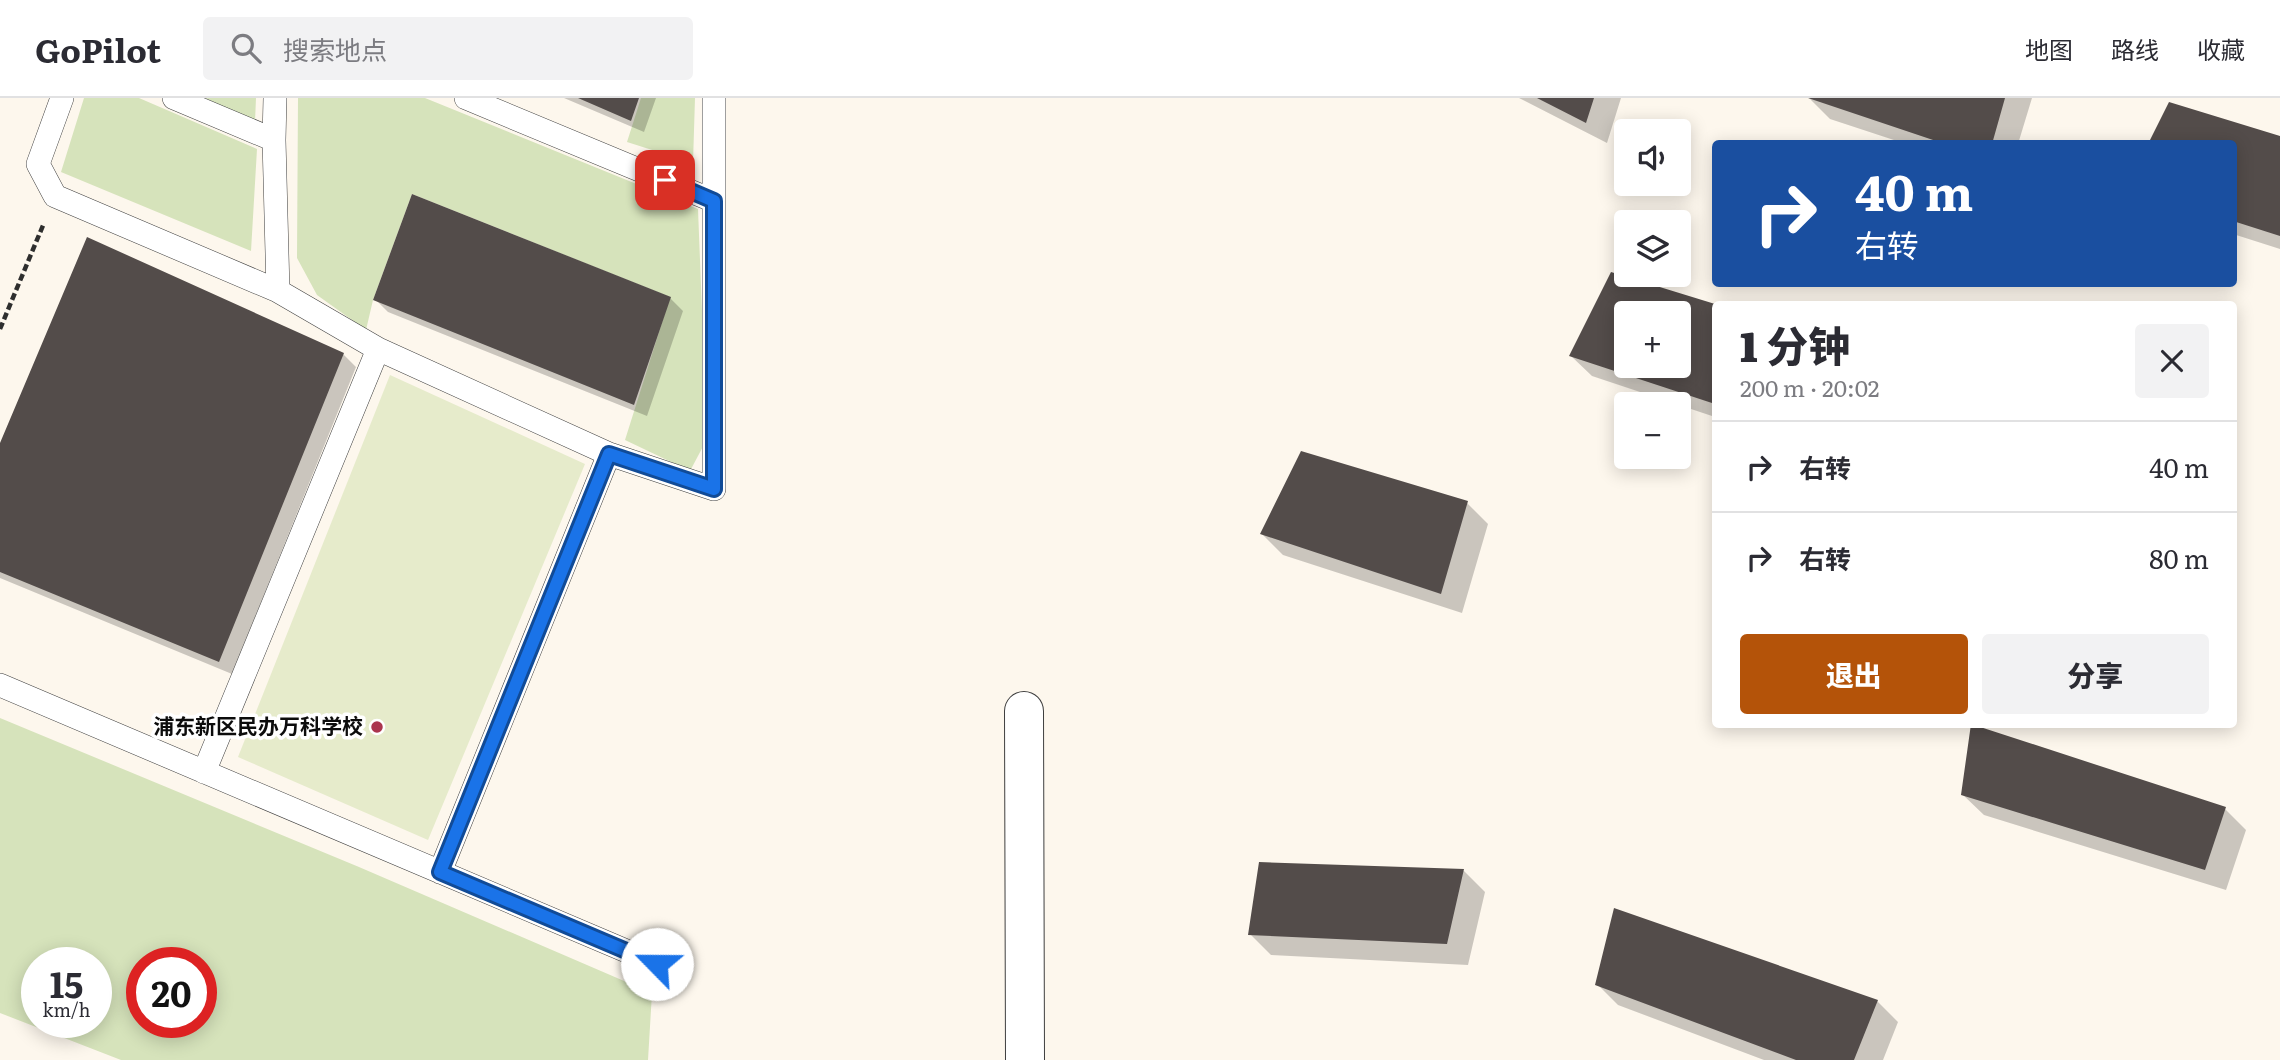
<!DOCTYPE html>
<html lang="zh">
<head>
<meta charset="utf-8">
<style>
  :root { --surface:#fff; --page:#f2f2f3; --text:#2b2b33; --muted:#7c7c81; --line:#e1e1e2; --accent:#b45309 }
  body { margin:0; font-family:Literata,"Noto Sans SC",serif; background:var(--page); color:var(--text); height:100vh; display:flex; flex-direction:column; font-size:26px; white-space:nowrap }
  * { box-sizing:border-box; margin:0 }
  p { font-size:23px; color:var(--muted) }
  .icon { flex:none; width:38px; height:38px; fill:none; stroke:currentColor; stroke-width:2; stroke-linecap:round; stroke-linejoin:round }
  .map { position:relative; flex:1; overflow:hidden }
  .side { position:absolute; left:1712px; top:203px; width:525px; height:427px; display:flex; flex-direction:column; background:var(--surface); border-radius:7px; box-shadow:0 4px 18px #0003 }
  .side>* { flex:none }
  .top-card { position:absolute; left:1712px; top:42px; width:525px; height:147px; border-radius:7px; box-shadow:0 4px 18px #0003; background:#1a4fa0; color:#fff; overflow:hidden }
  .buttons { position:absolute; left:1614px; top:21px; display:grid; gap:14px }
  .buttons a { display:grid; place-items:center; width:77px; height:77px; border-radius:7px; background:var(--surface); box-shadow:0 4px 18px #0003; font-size:35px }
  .speed { position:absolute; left:21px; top:849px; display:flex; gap:14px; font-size:35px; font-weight:700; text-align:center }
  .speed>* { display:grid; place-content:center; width:91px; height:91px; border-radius:50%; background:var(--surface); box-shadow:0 4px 18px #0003; line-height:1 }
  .speed small { font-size:18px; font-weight:400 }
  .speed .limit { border:10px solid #d22; background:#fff; color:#111 }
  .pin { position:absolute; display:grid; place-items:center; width:60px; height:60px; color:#fff; margin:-30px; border-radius:14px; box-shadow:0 4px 10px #0006 }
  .me { position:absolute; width:77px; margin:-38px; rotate:293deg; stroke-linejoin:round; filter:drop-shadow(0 0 5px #0008) }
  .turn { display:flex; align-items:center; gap:24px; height:147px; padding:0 28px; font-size:32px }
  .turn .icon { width:91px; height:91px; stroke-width:2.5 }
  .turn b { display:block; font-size:49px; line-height:60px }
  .round { display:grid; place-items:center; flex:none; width:74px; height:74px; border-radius:7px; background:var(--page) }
  .head { display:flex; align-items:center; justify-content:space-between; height:119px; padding:0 28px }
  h1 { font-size:42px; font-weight:800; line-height:52px }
  .primary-button { display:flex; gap:14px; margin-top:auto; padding:14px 28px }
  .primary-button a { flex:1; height:80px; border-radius:7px; background:var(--accent); color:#fff; font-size:28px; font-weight:800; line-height:80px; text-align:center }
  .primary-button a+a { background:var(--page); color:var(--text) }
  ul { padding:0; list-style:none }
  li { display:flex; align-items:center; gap:21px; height:91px; padding:0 28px; border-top:2px solid var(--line) }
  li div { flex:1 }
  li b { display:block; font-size:26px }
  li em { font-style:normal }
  header { display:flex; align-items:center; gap:42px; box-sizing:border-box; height:98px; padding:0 35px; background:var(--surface); border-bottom:2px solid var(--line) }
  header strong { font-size:33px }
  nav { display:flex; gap:38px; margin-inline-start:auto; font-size:24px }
  .search { width:490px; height:63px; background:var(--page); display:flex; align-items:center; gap:18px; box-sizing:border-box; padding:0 24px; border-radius:7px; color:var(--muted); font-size:26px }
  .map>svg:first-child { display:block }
  .green { fill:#d6e3bb; fill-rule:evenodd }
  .pitch { fill:#e6ebcb }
  .shadow { fill:#0003; fill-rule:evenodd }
  .building { fill:#534c4a; fill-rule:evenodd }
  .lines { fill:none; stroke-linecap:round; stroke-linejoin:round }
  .service-casing { stroke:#3f3f3f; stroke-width:24 }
  .minor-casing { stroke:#3f3f3f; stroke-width:40 }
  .path { stroke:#2e2e2e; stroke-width:4.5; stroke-dasharray:7 3.5; stroke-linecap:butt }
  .service { stroke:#fff; stroke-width:23 }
  .minor { stroke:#fff; stroke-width:38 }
  .route-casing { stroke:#114b97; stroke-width:18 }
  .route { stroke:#1a73e8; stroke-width:12 }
  .poi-dot { fill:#ab354e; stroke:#fff; stroke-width:2.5 }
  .labels { text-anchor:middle; stroke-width:7; stroke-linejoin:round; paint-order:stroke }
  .poi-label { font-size:21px; font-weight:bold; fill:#0c0c0c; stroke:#fff; text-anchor:end }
</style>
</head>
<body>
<header>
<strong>GoPilot</strong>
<div class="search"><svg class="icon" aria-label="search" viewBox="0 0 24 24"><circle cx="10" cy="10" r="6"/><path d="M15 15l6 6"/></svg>搜索地点</div>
<nav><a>地图</a><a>路线</a><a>收藏</a></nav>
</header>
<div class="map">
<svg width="2280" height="962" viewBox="0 0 2280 962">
  <rect width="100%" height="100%" fill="#fdf7ed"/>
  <path class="green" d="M84,0h55l118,51 -6,102 -190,-79z
    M205,0h51l-1,24z
    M298,0h127l273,111 9,230 -17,32 -65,-31 45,-143 -258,-103 -39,106 -7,30 -49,-35 -20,-37z
    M641,0h54l-2,65 -66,-21z
    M0,620l359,149 293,126 -4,67h-527l-121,-47zM37,864h59v60h-59zM142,864h59v60h-59z"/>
  <path class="pitch" d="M390,277l195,89 -157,376 -190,-83z"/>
  <path class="shadow" d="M564,0h92l-12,34z
    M1519,0h102l-14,45z
    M1809,0h223l-14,46h-112l-76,-25z
    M2280,40v111l-47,-15v-90z
    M1611,176l104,32v111l-123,-41 -21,-20zM1626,215h52v53h-52z
    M670,200l13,13 -36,105 -259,-104 -13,-13z
    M343,256l13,13 -124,307 -232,-96v-131z
    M1467,405l21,21 -26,89 -179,-58 -21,-21z
    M1962,696l263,15 21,21 -20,60 -242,-75z
    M1260,766l204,7 21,21 -17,73 -197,-10 -21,-21z
    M1597,886l280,17 21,21 -15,38h-119l-146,-55z"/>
  <path class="building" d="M578,0h61l-8,23z
    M1537,0h57l-8,25z
    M1808,0h197l-13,46h-47z
    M2169,4l111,34v100l-47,-15v-77h-85z
    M412,96l259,103 -37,108 -261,-105z
    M87,139l257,116 -125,309 -219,-90v-129z
    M1611,174l104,32v100l-146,-48zM1626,215h52v53h-52z
    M1301,353l167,50 -27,93 -181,-60z
    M1971,626l255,83 -21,63 -244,-75z
    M1259,764l205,7 -17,75 -199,-9z
    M1614,810l264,92 -24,60h-58l-201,-75z"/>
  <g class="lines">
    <defs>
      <path id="service" d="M62,0l-24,66 17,32 223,95 100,58 231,105 105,35v-391
        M174,0l100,42
        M275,0l-1,42 4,151
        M466,0l248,103
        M0,587l657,279
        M204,674l174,-423
        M440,774l169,-418"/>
      <path id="minor" d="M1024,613l1,349"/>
    </defs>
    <use href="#service" class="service-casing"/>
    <use href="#minor" class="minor-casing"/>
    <path class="path" d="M0,231l44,-106"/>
    <use href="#service" class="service"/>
    <use href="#minor" class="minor"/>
  </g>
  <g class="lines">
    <defs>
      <path id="route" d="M657,866l-217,-92 169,-418 105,35v-288l-49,-21"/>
    </defs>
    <use href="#route" class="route-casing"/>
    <use href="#route" class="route"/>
  </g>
  <circle class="poi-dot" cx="377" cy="629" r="7"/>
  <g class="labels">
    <g class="poi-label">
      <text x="363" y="636">浦东新区民办万科学校</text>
    </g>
  </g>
</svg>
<div class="buttons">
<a><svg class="icon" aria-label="sound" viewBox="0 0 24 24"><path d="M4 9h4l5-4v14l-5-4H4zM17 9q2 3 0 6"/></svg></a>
<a><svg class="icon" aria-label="layers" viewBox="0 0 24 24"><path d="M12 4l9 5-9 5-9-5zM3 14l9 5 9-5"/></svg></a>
<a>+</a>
<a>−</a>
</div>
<div class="speed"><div>15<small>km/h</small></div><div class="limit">20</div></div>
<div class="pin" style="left:665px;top:82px;background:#d93025"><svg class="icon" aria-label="arrive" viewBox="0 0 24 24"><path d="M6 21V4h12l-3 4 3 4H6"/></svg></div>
<svg class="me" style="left:657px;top:866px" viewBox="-20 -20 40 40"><circle r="19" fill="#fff"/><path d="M0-13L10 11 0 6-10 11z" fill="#1a73e8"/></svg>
<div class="top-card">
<div class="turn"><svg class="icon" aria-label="right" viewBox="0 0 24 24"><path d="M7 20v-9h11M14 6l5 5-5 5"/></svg><div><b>40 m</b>右转</div></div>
</div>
<section class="side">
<div class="head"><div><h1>1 分钟</h1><p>200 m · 20:02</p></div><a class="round"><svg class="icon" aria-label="close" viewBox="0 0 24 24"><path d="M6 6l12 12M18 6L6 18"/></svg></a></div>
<ul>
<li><svg class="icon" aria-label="right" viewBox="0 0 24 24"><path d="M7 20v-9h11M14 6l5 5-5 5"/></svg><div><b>右转</b></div><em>40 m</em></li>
<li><svg class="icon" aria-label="right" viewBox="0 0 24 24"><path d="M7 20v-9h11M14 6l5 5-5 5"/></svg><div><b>右转</b></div><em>80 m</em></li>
</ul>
<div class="primary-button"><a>退出</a><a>分享</a></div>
</section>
</div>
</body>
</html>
